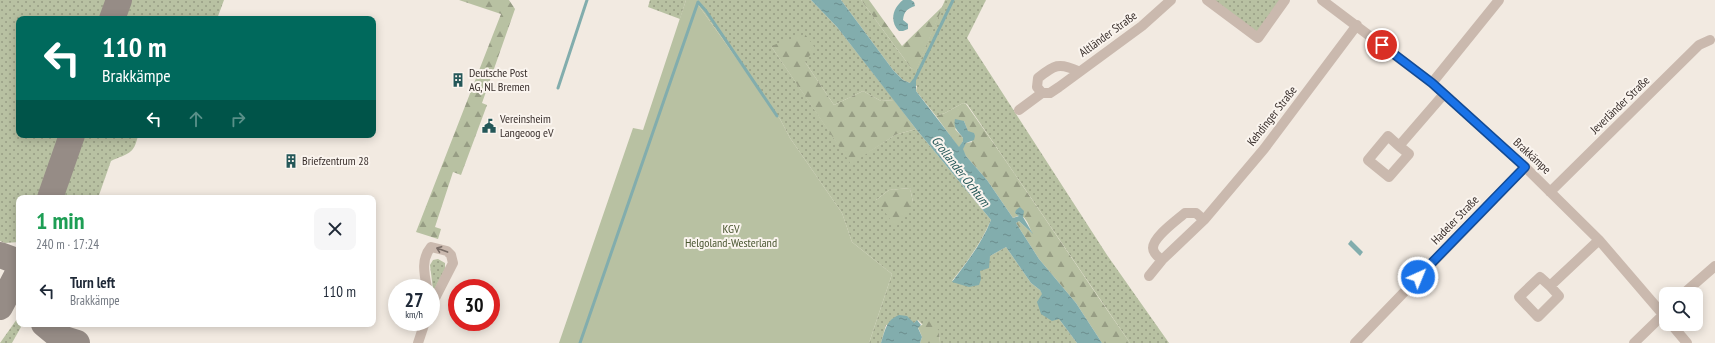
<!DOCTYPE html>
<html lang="en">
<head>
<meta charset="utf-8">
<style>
  :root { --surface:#fff; --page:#f6f6f7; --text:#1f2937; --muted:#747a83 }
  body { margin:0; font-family:"PT Sans Narrow",sans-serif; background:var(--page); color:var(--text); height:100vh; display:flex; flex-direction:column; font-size:15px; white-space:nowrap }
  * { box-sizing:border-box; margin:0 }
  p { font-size:13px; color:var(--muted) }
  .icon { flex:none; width:22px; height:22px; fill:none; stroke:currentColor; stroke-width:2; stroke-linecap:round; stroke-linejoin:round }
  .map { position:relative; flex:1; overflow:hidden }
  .sheet { position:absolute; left:16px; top:195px; width:360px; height:132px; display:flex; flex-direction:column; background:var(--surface); border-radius:8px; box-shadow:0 2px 10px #0003 }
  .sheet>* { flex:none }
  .top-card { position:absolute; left:16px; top:16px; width:360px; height:122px; border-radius:8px; box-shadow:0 2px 10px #0003; background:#00695c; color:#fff; overflow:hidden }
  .buttons { position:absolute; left:1659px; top:287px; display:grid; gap:8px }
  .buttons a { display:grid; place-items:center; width:44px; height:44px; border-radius:8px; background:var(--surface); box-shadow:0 2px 10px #0003; font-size:20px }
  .speed { position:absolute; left:388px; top:279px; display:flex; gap:8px; font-size:20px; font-weight:700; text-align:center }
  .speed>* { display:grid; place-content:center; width:52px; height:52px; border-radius:50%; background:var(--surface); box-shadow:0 2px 10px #0003; line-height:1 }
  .speed small { font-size:10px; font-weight:400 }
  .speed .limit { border:6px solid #d22; background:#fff; color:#111 }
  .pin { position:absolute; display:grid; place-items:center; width:34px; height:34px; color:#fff; margin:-17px; border:2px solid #fff; border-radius:50%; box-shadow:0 1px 4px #0007 }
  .me { position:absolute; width:44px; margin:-22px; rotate:44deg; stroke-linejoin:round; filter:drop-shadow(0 0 3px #0008) }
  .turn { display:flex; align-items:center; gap:14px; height:84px; padding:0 20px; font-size:18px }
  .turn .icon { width:52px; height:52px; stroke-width:2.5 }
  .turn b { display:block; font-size:28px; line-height:34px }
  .lanes { display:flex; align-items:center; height:38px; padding:0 20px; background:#0003; justify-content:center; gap:20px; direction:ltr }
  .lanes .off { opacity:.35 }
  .round { display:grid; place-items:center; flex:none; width:42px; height:42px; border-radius:8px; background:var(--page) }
  .headline { display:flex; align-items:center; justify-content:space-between; height:68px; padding:0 20px }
  h1 { font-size:24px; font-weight:600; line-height:30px; color:#1e9e55 }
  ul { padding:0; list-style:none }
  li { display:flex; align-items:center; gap:12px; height:56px; padding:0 20px }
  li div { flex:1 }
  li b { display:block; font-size:15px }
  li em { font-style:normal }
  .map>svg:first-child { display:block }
  .grass { fill:url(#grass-dots); fill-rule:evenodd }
  .forest { fill:url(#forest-firs) }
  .green { fill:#b8c1a2 }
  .water { fill:url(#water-ripples) }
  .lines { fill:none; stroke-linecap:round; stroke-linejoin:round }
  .stream { stroke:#82adad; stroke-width:3 }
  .taxiway { stroke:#968c86; stroke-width:26 }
  .minor { stroke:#cab9ae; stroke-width:10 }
  .oneway { stroke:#7a6d66 }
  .route-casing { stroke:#114b97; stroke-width:10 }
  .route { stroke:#1a73e8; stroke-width:7 }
  .labels { text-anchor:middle; stroke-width:4; stroke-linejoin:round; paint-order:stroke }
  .street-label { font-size:12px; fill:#392f2c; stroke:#faf4ee }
  .poi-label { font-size:12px; fill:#392f2c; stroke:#faf4ee; text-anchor:start }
  .park-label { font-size:12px; fill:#4a5631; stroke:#faf4ee }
  .water-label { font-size:13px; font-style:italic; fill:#245758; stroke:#faf4ee }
</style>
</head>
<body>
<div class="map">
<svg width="1715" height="343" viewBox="0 0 1715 343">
  <defs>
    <pattern id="grass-dots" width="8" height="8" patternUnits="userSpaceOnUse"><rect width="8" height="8" fill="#b8c1a2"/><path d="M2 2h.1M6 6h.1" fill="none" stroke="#979d84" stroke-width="1.8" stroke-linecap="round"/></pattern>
    <pattern id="forest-firs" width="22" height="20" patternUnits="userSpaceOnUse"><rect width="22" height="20" fill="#b8c1a2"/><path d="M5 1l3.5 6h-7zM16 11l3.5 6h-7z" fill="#979d84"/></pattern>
    <pattern id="water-ripples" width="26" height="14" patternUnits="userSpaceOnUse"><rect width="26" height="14" fill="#82adad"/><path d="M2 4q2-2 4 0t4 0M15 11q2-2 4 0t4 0" fill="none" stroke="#6b8d8d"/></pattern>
  </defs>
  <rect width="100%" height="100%" fill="#f2eae1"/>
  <path class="grass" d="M0,0h224l-7,19h-198v116h119c-4,20 -10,18 -27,26l-13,37h-79v44l-14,1 -5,-2z
    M650,0h36l-6,19 -32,-12z
    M697,0h114l26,27 57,73 -13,1 -18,-10 -29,14 -29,-43 -34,-16 80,117 44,-28 21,-6 75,91c-10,23 -24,42 -39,61l28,-10 10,-15 16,-9 25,36 9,7 19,29 18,24h-137l-1,-12 -16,-6 -5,-5 -4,3 -28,2 -5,18h-12l23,-69 -40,-32 -10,-29 -52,-75 -10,-19 -81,-113zM910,188l3,14 -37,-2 13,-10z
    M841,0h20l50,68 5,2 29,-70h41l-19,38 140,217 62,88h-39l-163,-239 -4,-1 -18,10 -9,3 -20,-25 1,-5 -14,-6 -10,-10z
    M1212,0h68l-22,33z
    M438,259l7,4v6l-10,19 -2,1 -3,-24 3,-5z
    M17,319l4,8 -9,16h-12z"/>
  <path class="forest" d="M459,0h50l6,9 -33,94 5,2 -26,70 -8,-3 -18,55 6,2 -3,10 -22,-7 85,-218z
    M861,0h8l33,46 41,-40 -27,65 -5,-3z
    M805,34l10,14 -10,14 29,43 29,-14 18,10 13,-1 22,29 -21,6 -44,29 -80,-118z
    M963,103l3,1c56,79 109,160 164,239h-28l-26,-40 -37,-44 -23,-36 3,-2 13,12c-3,-7 -5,-15 -12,-18l-7,3 -26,-38 -21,-24 -4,-7 4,-6 6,-1 -8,-21 -9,8 8,9v3l-4,7 -23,-32 9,-3z
    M910,188l3,14 -17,25 -20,-27 13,-10z
    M931,320l8,11 1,12h-20l2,-6 -4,-10z"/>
  <path class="green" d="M686,0h11l2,6 81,113 10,19 52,75 10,29 40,32 -23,69h-310l74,-215 10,2z"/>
  <path class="water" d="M811,0h30l52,70 10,10 7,3 3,-4 3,1v11l43,56 4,-6v-3c-5,-7 -10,-10 -8,-19l9,2 4,10 6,2 1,3 -1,4 -8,3 -3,6 3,7 21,24 26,38 6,-2 -4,-3 1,-3 4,-3 4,4 -1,6 10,17 -14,-13 -3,2 23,36 37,44 26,40h-25l-18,-24 -7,2 -11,-7 -4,-12 5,-8 -2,-4 -9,-7 -25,-36 -16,9 -1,12 -9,3 1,8 -2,6 -10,2 -17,-5c15,-20 30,-39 39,-62l-75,-91 -79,-102z
    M903,0h8l3,2 1,4c-8,3 -11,5 -12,14l5,4v5l-5,2h-4c-10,-10 -6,-23 4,-31z
    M1351,240l12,12 -3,4 -12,-12z
    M899,315l8,1 7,7 3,-3 4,5 -3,3 4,9 -2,6h-39c4,-12 5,-23 18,-28z"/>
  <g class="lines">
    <path class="stream" d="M913,83l40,-83
      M558,88l29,-88
      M580,343l118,-341 8,9 71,105"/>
    <path class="taxiway" d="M112,19l7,-19
      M50,198l22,-63
      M0,255l19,7
      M0,307l19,-36
      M44,324l17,14 16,5"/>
    <path class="minor" d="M1207,0l51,38 27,-38
      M1322,0l110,83 93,84 74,73 67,78
      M1432,83l67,-83
      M1042,93l-5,-6 1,-9c16,-13 21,-16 40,-7
      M1019,110l23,-17h8l9,-6 83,-61 29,-26
      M1399,146l10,8 -20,23 -21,-17 20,-24 11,10 45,-52
      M1550,192l149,-147 11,-5
      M1204,220l60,-71 93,-124
      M1149,276l13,-16 42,-40 -8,-7h-11c-8,7 -32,24 -32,35 0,5 5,9 9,12
      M1550,286l9,10 -21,21 -19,-20 21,-20 10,9 49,-46
      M427,288c-3,-15 -6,-29 4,-41l16,4 4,4 2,8 -22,43
      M1683,294l32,-28
      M1671,324l16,19
      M418,343l7,-21
      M1355,343l170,-176
      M1634,343l32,-31"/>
  </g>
  <defs><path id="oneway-shaft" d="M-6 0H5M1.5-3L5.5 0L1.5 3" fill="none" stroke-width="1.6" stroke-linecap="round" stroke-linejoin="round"/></defs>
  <use class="oneway" href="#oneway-shaft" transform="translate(442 250) rotate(-160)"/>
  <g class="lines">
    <defs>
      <path id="route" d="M1382,45l50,38 93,84 -107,110"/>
    </defs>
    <use href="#route" class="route-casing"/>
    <use href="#route" class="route"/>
  </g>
  <defs>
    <symbol id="building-bare" viewBox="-9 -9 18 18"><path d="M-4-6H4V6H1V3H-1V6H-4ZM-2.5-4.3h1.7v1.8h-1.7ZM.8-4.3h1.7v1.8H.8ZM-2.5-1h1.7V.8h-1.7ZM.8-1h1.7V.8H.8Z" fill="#245758" stroke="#faf4ee" stroke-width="2.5" paint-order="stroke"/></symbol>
    <symbol id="civic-bare" viewBox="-9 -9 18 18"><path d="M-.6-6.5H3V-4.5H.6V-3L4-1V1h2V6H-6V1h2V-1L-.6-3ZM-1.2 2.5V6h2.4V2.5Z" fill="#245758" stroke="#faf4ee" stroke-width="2.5" paint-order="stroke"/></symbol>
  </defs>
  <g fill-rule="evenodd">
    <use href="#building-bare" x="448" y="70" width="20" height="20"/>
    <use href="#civic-bare" x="479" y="116" width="20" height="20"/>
    <use href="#building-bare" x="281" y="151" width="20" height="20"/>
  </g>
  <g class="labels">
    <g class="street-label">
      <text transform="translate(1108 34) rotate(-36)" y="4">Altländer Straße</text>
      <text transform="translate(1620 105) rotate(-44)" y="4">Jeverländer Straße</text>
      <text transform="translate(1272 116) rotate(-52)" y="4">Kehdinger Straße</text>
      <text transform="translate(1532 156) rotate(43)" y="4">Brakkämpe</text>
      <text transform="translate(1455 220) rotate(-46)" y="4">Hadeler Straße</text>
    </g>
    <g class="poi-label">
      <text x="469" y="77">Deutsche Post<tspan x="469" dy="14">AG, NL Bremen</tspan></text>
      <text x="500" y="123">Vereinsheim<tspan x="500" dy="14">Langeoog eV</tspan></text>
      <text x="302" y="165">Briefzentrum 28</text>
    </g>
    <g class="park-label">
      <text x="731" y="233">KGV<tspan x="731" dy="14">Helgoland-Westerland</tspan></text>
    </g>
    <g class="water-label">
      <text transform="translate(961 171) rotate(52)" y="5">Grollander Ochtum</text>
    </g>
  </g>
</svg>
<div class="buttons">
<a><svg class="icon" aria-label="search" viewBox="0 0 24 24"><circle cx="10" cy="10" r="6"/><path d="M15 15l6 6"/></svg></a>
</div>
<div class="speed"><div>27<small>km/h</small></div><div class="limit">30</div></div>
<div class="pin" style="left:1382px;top:45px;background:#d93025"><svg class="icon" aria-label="arrive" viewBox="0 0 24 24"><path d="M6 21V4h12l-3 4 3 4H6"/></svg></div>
<svg class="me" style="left:1418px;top:277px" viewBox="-20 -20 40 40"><circle r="17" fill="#1a73e8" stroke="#fff" stroke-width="3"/><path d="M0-11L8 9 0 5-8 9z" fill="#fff"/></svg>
<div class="top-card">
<div class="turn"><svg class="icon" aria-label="left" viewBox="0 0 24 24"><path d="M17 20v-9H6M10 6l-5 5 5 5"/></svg><div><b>110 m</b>Brakkämpe</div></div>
<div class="lanes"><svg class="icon" aria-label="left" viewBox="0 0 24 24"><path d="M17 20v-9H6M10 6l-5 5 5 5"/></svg><svg class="icon off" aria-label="ahead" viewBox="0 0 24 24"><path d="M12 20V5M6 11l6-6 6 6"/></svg><svg class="icon off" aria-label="right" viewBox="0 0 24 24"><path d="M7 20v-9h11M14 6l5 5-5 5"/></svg></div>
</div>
<section class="sheet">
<div class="headline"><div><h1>1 min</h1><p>240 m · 17:24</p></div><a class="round"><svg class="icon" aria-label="close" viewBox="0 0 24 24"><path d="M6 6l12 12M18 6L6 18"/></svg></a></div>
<ul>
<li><svg class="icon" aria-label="left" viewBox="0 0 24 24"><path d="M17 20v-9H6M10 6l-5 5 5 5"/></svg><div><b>Turn left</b><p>Brakkämpe</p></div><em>110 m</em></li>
</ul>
</section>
</div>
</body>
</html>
